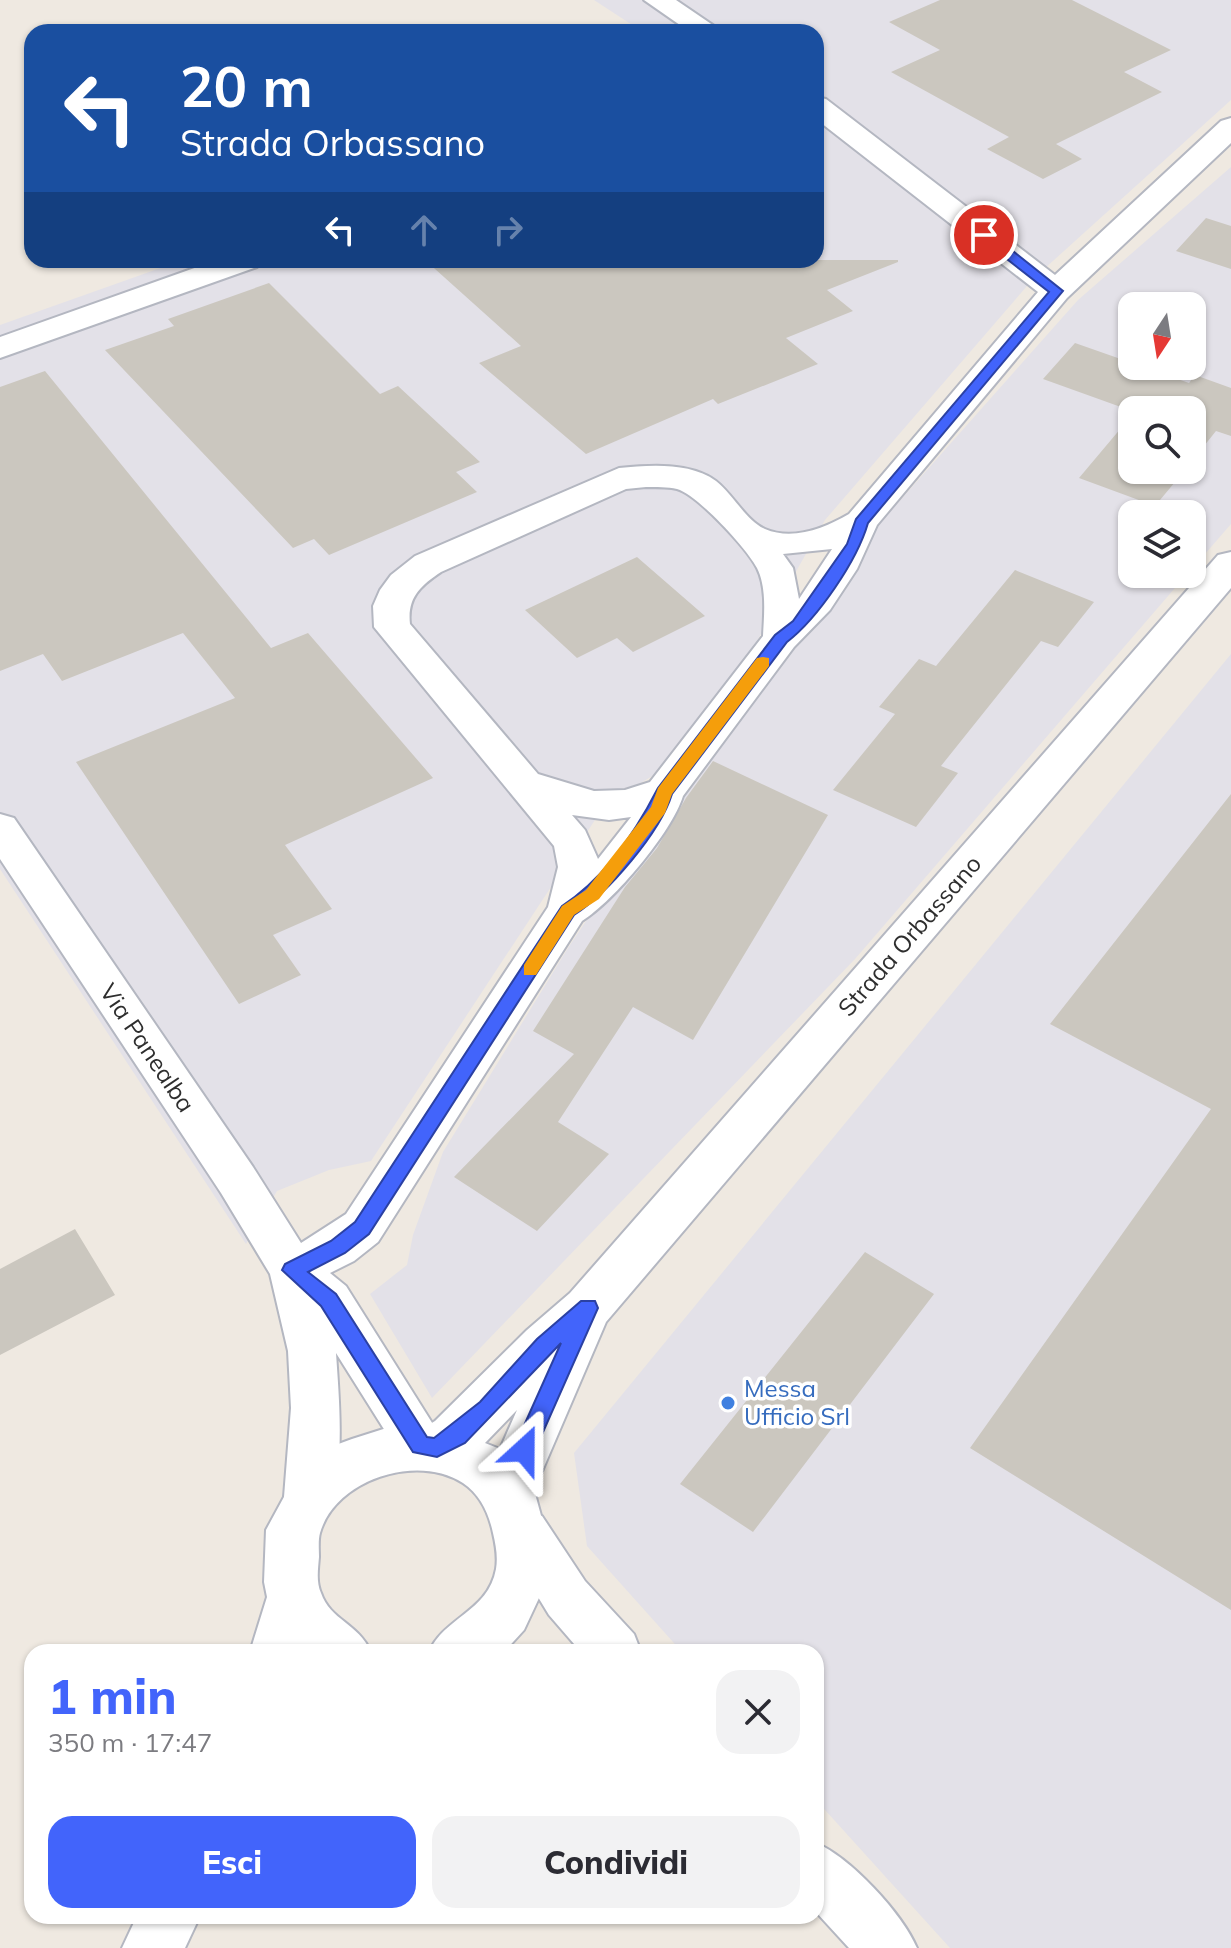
<!DOCTYPE html>
<html lang="it">
<head>
<meta charset="utf-8">
<style>
  :root { --surface:#fff; --page:#f2f2f3; --text:#2b2b33; --muted:#7c7c81; --accent:#4264fb }
  body { margin:0; font-family:Mulish,sans-serif; background:var(--page); color:var(--text); height:100vh; display:flex; flex-direction:column; font-size:30px; white-space:nowrap }
  * { box-sizing:border-box; margin:0 }
  p { font-size:26px; color:var(--muted) }
  .icon { flex:none; width:44px; height:44px; fill:none; stroke:currentColor; stroke-width:2; stroke-linecap:round; stroke-linejoin:round }
  .map { position:relative; flex:1; overflow:hidden }
  .side { position:absolute; left:24px; top:1644px; width:800px; height:280px; display:flex; flex-direction:column; background:var(--surface); border-radius:24px; box-shadow:0 2px 6px #0004 }
  .side>* { flex:none }
  .guide { position:absolute; left:24px; top:24px; width:800px; height:244px; border-radius:24px; box-shadow:0 2px 6px #0004; background:#1a4fa0; color:#fff; overflow:hidden }
  .needle { width:52px; rotate:192deg }
  .tools { position:absolute; left:1118px; top:292px; display:grid; gap:16px }
  .tools a { display:grid; place-items:center; width:88px; height:88px; border-radius:16px; background:var(--surface); box-shadow:0 2px 6px #0004; font-size:40px }
  .pin { position:absolute; display:grid; place-items:center; width:68px; height:68px; color:#fff; margin:-34px; border:4px solid #fff; border-radius:50%; box-shadow:0 2px 8px #0007 }
  .me { position:absolute; width:88px; margin:-44px; rotate:24deg; stroke-linejoin:round; filter:drop-shadow(0 0 6px #0008) }
  .turn { display:flex; align-items:center; gap:28px; height:168px; padding:0 24px; font-size:36px }
  .turn .icon { width:104px; height:104px; stroke-width:2.5 }
  .turn b { display:block; font-size:56px; line-height:68px }
  .lanes { display:flex; align-items:center; height:76px; padding:0 24px; background:#0003; justify-content:center; gap:40px; direction:ltr }
  .lanes .off { opacity:.35 }
  .round { display:grid; place-items:center; flex:none; width:84px; height:84px; border-radius:24px; background:var(--page) }
  .summary { display:flex; align-items:center; justify-content:space-between; height:136px; padding:0 24px }
  h1 { font-size:48px; font-weight:800; line-height:60px; color:var(--accent) }
  .button { display:flex; gap:16px; margin-top:auto; padding:16px 24px }
  .button a { flex:1; height:92px; border-radius:24px; background:var(--accent); color:#fff; font-size:32px; font-weight:800; line-height:92px; text-align:center }
  .button a+a { background:var(--page); color:var(--text) }
  .map>svg:first-child { display:block }
  .industrial { fill:#e3e1e8; fill-rule:evenodd }
  .building { fill:#cbc7bf }
  .lines { fill:none; stroke-linecap:round; stroke-linejoin:round }
  .minor-casing { stroke:#b4b7c1; stroke-width:4 }
  .secondary-casing { stroke:#b4b7c1; stroke-width:4 }
  .minor { fill:#fff; fill-rule:evenodd }
  .secondary { fill:#fff; fill-rule:evenodd }
  .route { fill:#4264fb; stroke:#2b41a3; stroke-width:2 }
  .slow { fill:#f59e0b }
  .shop-dot { fill:#3f7fe0; stroke:#fff; stroke-width:3 }
  .labels { text-anchor:middle; stroke-width:7; stroke-linejoin:round; paint-order:stroke }
  .street-label { font-size:24px; fill:#2e2e2e; stroke:#fff }
  .shop-label { font-size:24px; fill:#366cbe; stroke:#fff; text-anchor:start }
</style>
</head>
<body>
<div class="map">
<svg width="1231" height="1948" viewBox="0 0 1231 1948">
  <rect width="100%" height="100%" fill="#efe9e1"/>
  <path class="industrial" d="M594,0h637v100l-198,179 -208,241 -68,121 -98,131 -20,12 -25,7 -243,370 -42,9 -52,21 -31,53 -246,-375v-544l183,-65h633v-228h-173z
    M1231,167v357l-39,45v-55h-60v60h55l-332,385 -423,439 -62,-104 37,-29 6,-30 30,-83 125,-204 67,-100 157,-198 72,-109 214,-241zM1132,306h60v60h-60zM1132,410h60v60h-60z
    M1231,654v1294h-281l-134,-148v-148h-134l-95,-106 -13,-93z"/>
  <path class="building" d="M940,0h132l99,50 -47,22 38,20 -106,52 26,15 -39,20 -56,-30 22,-12 -118,-65 49,-22 -51,-28z
    M1206,218l25,8v43l-55,-18z
    M425,260h473v2l-71,28 26,21 -67,27 32,26 -100,40 -5,-5 -127,55 -107,-91 42,-17z
    M269,283l111,111 18,-8 82,76 -24,10 21,20 -148,63 -15,-16 -21,9 -188,-198 69,-24 -6,-7z
    M1075,343l114,40 6,-8 36,13v48l-15,-5 -24,30v-51l-60,1 -89,-32z
    M45,371l226,277 37,-15 125,145 -148,67 47,64 -59,26 28,40 -62,29 -163,-242 159,-64 -52,-65 -121,48 -19,-27 -43,17v-284z
    M1132,415v55h53l-30,36 -76,-28z
    M637,557l68,59 -72,36 -16,-14 -40,20 -52,-48z
    M1015,570l79,32 -36,45 -17,-6 -100,125 17,7 -42,54 -83,-37 62,-76 -16,-7 40,-48 17,7z
    M713,761l115,54 -135,225 -60,-33 -75,115 51,32 -72,77 -83,-54 120,-123 -41,-23 92,-144 32,-39 29,-50z
    M1231,794v816l-261,-162 241,-339 -161,-85z
    M75,1229l40,66 -115,60v-86z
    M865,1252l69,42 -181,238 -73,-48z"/>
  <g class="lines">
    <defs>
      <path id="minor" d="M644,0h32l47,32h-33z
        M816,97l10,2 229,176 166,-154 10,-3v25l-164,155 -190,227 -20,44 -27,41 -36,37 -111,149c-11,36 -69,105 -101,125l-204,321 -24,19 -24,12 16,13 100,159 -8,16 -17,6 -17,-6 -68,-108c3,46 10,118 -9,160l-18,7 -18,-7 -7,-16 7,-89 -3,-57 -18,-77 -49,-81 -221,-334v-45l14,4 239,349 48,76 45,-29 202,-307 10,-40 -4,-21 -180,-219 -1,-21 7,-16 11,-15 24,-19 204,-88c31,-3 71,-6 97,13 17,13 30,40 49,48 28,12 60,-1 84,-15l189,-222 -222,-173zM646,487c10,0 22,0 31,2 21,6 70,60 80,79 10,20 7,47 6,68l-113,146 -25,8 -31,1 -56,-17 -128,-150c-3,-26 10,-38 31,-52l185,-83zM832,549l-33,50 -6,-31 -10,-14zM572,815l37,5 22,-3 -33,42 -13,-29z
        M217,260h44l-4,7 -257,91v-21z
        M524,1509l18,7 43,65 49,53 7,18h-60l-32,-37 -50,-82 7,-17z
        M816,1843c34,14 86,70 101,105h-68l-33,-36z"/>
      <path id="secondary" d="M1231,552v36l-625,734 -72,168 17,62 -5,31 -22,47 -20,22h-75c15,-35 59,-40 67,-83 2,-12 0,-23 -3,-36 -4,-19 -13,-39 -30,-50 -46,-30 -128,-3 -143,50 -2,7 -1,17 -1,24 -1,12 -3,25 2,36 9,27 37,30 50,59h-121l17,-55 -3,-15 2,-52 31,-57 36,-27 19,-7 44,-14 31,1 8,-5 92,-91 43,-37 648,-738zM517,1410l-17,39 -15,-6z
        M137,1916h63l-15,32h-63z"/>
    </defs>
    <use href="#minor" class="minor-casing"/>
    <use href="#secondary" class="secondary-casing"/>
    <use href="#minor" class="minor"/>
    <use href="#secondary" class="secondary"/>
  </g>
  <path class="route" d="M980,232h9l74,59 -195,232c-11,38 -50,95 -81,119l-115,152c-12,39 -64,99 -98,121l-205,319 -24,19 -37,19 28,22 91,143 7,1 46,-36 57,-63 44,-38h14l3,7 -66,149 -8,3 -8,-3 -3,-7 48,-107 -96,100 -28,14 -24,-5 -92,-146 -39,-36 3,-6 46,-23 24,-19 207,-316c42,-27 74,-75 96,-118l117,-153 18,-14 54,-77 9,-25 193,-227 -69,-54z"/>
  <path class="slow" d="M763,657l6,1v8l-97,128 -7,19 -66,86 -25,16 -38,60h-12v-10l38,-59 24,-16 65,-83 7,-19 99,-130z"/>
  <circle class="shop-dot" cx="728" cy="1403" r="8"/>
  <g class="labels">
    <g class="street-label">
      <text transform="translate(910 936) rotate(-49)" y="8">Strada Orbassano</text>
      <text transform="translate(147 1048) rotate(56)" y="8">Via Panealba</text>
    </g>
    <g class="shop-label">
      <text x="744" y="1397">Messa<tspan x="744" dy="28">Ufficio Srl</tspan></text>
    </g>
  </g>
</svg>
<div class="tools">
<a><svg class="needle" viewBox="-14 -14 28 28"><path d="M0-13l5 13h-10z" fill="#e53935"/><path d="M0 13l5-13h-10z" fill="#7c7c81"/></svg></a>
<a><svg class="icon" aria-label="search" viewBox="0 0 24 24"><circle cx="10" cy="10" r="6"/><path d="M15 15l6 6"/></svg></a>
<a><svg class="icon" aria-label="layers" viewBox="0 0 24 24"><path d="M12 4l9 5-9 5-9-5zM3 14l9 5 9-5"/></svg></a>
</div>
<div class="pin" style="left:984px;top:235px;background:#d93025"><svg class="icon" aria-label="arrive" viewBox="0 0 24 24"><path d="M6 21V4h12l-3 4 3 4H6"/></svg></div>
<svg class="me" style="left:524px;top:1450px" viewBox="-20 -20 40 40"><path d="M0-17L14 15 0 8-14 15z" fill="#4264fb" stroke="#fff" stroke-width="4"/></svg>
<div class="guide">
<div class="turn"><svg class="icon" aria-label="left" viewBox="0 0 24 24"><path d="M17 20v-9H6M10 6l-5 5 5 5"/></svg><div><b>20 m</b>Strada Orbassano</div></div>
<div class="lanes"><svg class="icon" aria-label="left" viewBox="0 0 24 24"><path d="M17 20v-9H6M10 6l-5 5 5 5"/></svg><svg class="icon off" aria-label="ahead" viewBox="0 0 24 24"><path d="M12 20V5M6 11l6-6 6 6"/></svg><svg class="icon off" aria-label="right" viewBox="0 0 24 24"><path d="M7 20v-9h11M14 6l5 5-5 5"/></svg></div>
</div>
<section class="side">
<div class="summary"><div><h1>1 min</h1><p>350 m · 17:47</p></div><a class="round"><svg class="icon" aria-label="close" viewBox="0 0 24 24"><path d="M6 6l12 12M18 6L6 18"/></svg></a></div>
<div class="button"><a>Esci</a><a>Condividi</a></div>
</section>
</div>
</body>
</html>
